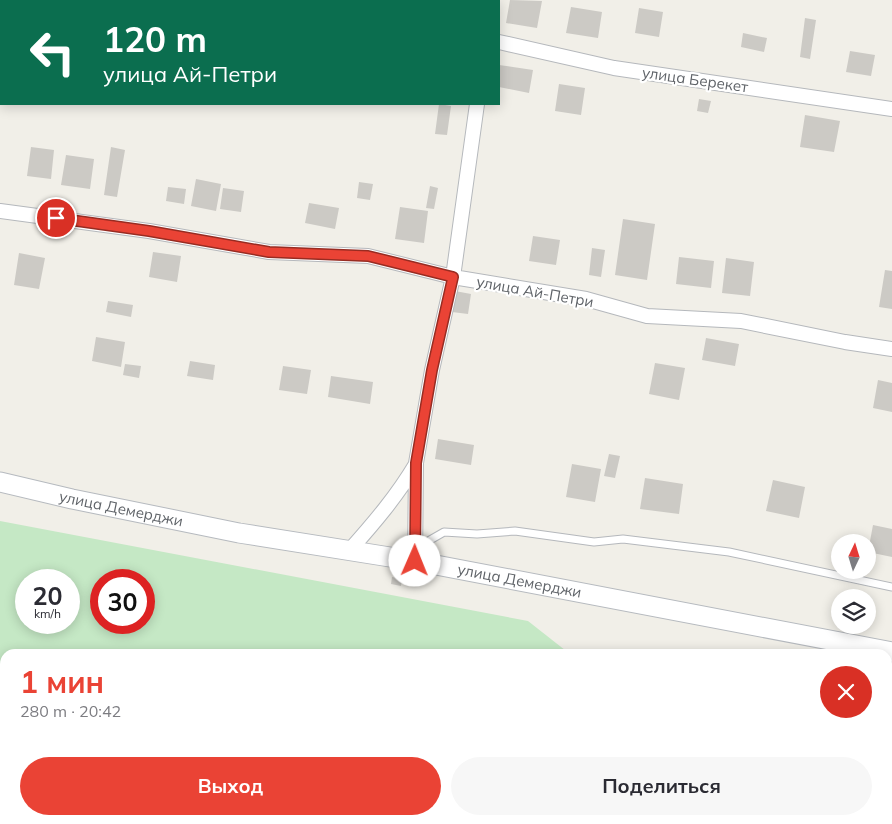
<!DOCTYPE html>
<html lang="ru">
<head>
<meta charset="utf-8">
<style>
  :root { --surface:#fff; --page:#f7f7f7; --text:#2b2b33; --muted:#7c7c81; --accent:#ea4335 }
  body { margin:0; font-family:Mulish,sans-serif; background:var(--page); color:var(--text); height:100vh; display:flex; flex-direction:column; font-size:19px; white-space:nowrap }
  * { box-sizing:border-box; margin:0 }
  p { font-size:16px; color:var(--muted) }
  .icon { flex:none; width:28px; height:28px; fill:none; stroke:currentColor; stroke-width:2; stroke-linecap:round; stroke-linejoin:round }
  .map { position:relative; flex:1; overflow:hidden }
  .drawer { position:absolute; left:0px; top:649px; width:892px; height:176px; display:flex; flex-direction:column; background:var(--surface); border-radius:15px 15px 0 0; box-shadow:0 2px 12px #0003 }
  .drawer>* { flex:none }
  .guide { position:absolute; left:0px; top:0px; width:500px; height:105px; box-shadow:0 2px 12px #0003; background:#0b6e4f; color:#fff; overflow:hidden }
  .needle { width:32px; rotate:4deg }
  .controls { position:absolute; left:831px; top:534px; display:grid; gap:10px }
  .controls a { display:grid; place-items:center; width:45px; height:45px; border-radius:50%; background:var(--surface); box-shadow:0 2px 12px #0003; font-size:25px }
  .speed { position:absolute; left:15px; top:569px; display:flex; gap:10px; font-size:25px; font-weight:700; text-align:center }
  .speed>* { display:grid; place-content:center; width:65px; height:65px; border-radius:50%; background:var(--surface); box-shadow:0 2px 12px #0003; line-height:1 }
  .speed small { font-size:12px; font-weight:400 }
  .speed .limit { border:8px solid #d22; background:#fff; color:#111 }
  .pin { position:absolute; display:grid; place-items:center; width:42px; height:42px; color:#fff; margin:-21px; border:2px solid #fff; border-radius:50%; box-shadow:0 1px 5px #0007 }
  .me { position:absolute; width:55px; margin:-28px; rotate:1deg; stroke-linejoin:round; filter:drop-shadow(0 0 4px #0008) }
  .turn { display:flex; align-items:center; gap:18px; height:105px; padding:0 20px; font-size:22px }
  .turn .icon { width:65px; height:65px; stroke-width:2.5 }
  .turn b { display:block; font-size:35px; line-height:42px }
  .round { display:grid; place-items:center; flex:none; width:52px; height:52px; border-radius:26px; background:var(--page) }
  .summary { display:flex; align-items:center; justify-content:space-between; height:85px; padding:0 20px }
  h1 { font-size:30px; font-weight:700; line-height:38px; color:var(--accent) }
  .button { display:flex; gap:10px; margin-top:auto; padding:10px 20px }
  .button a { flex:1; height:58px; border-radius:30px; background:var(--accent); color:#fff; font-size:20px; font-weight:700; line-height:58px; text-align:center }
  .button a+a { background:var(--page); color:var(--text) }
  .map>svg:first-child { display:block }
  .green { fill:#c5e8c5; fill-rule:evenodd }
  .building { fill:#cccac5 }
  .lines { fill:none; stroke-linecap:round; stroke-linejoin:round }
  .lane-casing { stroke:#b5b8bc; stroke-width:9 }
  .street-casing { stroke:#b5b8bc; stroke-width:16 }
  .secondary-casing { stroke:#b6babf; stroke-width:21 }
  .lane { stroke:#fff; stroke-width:7 }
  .street { stroke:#fff; stroke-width:14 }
  .secondary { stroke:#fff; stroke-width:19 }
  .route-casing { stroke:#982c22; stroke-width:12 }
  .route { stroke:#ea4335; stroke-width:9 }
  .labels { text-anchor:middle; stroke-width:4.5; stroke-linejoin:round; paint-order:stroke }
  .street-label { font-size:15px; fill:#5f6368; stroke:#fff }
</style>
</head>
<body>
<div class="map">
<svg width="892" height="824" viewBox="0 0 892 824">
  <rect width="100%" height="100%" fill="#f1efe8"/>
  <path class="green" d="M0,521l528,100 42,33h-565v166h781l5,4h-791zM26,580h43v42h-43zM101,580h43v42h-43z"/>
  <path class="building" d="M510,0l32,1 -5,27 -31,-5z
    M571,7l31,5 -4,26 -32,-5z
    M639,8l24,4 -4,25 -24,-4z
    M805,18l11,2 -6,39 -10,-2z
    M743,33l24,5 -3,14 -23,-5z
    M850,51l25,4 -4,21 -25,-4z
    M499,65l34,5 -4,23 -30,-6z
    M559,84l26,4 -4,27 -26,-4z
    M699,99l12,2 -3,12 -11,-2z
    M439,104l12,2 -4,29 -12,-1z
    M805,115l35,6 -6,31 -34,-5z
    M31,147l23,3 -3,29 -24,-3z
    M111,147l14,3 -8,47 -13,-2z
    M66,155l28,4 -4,30 -29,-4z
    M196,179l25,5 -5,27 -25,-5z
    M359,182l14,2 -3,16 -13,-2z
    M430,186l8,2 -4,21 -8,-1z
    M168,187l18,2 -2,15 -18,-3z
    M223,188l21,3 -3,21 -21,-3z
    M309,203l30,5 -4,21 -30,-6z
    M400,207l28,4 -4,32 -29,-4z
    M623,219l32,5 -8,56 -32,-5z
    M533,236l27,4 -4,25 -27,-4z
    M592,248l13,2 -4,27 -12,-2z
    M153,252l28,4 -4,26 -28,-5z
    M19,253l26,5 -6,31 -25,-4z
    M679,257l35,4 -3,27 -35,-4z
    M726,258l28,4 -4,34 -28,-3z
    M885,270l7,1v38l-13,-2z
    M455,291l16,3 -3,20 -16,-2z
    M108,301l25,4 -2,12 -25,-5z
    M96,337l29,5 -4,25 -29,-6z
    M706,338l33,6 -4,22 -33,-6z
    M190,361l25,4 -2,15 -26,-4z
    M655,363l30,5 -6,32 -30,-6z
    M125,364l16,2 -2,12 -16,-3z
    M283,366l28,4 -4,24 -28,-4z
    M331,376l42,6 -3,22 -42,-7z
    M878,380l14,3v29l-19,-4z
    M438,439l36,6 -3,20 -36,-6z
    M609,454l11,2 -5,22 -11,-2z
    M572,464l29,5 -6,33 -29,-5z
    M645,478l38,6 -4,30 -39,-5z
    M773,480l32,7 -6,31 -33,-7z
    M873,525l19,4v28l-24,-5z
    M392,577l10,2 -1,7 -10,-2z"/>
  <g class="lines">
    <defs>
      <path id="lane" d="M417,559l13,-19 14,-8 33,2 38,-3 79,11 29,-3 106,13 163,35"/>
      <path id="street" d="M261,0l7,1
        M499,42l115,26 278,41
        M0,211l149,20 120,21 99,4 85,21 133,22 61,17 94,5 104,21 47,7
        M349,551c25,-28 48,-55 67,-87
        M415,561l1,-98 16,-93 21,-93 24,-173"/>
      <g id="secondary">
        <path id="s1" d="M0,482l72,17 167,34 176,28 477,91"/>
      </g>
    </defs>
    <use href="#lane" class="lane-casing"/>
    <use href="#street" class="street-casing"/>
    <use href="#secondary" class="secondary-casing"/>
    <use href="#lane" class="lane"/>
    <use href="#street" class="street"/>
    <use href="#secondary" class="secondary"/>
  </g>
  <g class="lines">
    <defs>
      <path id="route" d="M56,218l93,13 120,21 99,4 85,21 -21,93 -16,93 -1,98"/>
    </defs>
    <use href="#route" class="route-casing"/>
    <use href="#route" class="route"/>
  </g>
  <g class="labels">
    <g class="street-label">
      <text transform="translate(695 80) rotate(8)" y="5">улица Берекет</text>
      <text transform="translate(535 292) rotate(10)" y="5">улица Ай-Петри</text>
      <text dy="5" stroke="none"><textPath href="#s1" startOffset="124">улица Демерджи</textPath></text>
      <text dy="5" stroke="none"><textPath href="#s1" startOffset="529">улица Демерджи</textPath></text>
    </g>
  </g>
</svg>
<div class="controls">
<a><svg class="needle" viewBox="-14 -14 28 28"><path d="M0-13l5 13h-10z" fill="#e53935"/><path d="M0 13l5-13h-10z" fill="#7c7c81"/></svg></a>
<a><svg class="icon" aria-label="layers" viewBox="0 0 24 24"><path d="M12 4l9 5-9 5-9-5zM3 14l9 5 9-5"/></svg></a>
</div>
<div class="speed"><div>20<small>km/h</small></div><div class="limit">30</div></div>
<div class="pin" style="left:56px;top:218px;background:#d93025"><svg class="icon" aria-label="arrive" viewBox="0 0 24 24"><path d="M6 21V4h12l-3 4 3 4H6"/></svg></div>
<svg class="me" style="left:415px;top:561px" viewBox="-20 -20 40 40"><circle r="19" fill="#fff"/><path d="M0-13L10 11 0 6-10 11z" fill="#ea4335"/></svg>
<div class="guide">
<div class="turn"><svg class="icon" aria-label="left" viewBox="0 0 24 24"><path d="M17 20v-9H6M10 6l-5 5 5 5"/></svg><div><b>120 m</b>улица Ай-Петри</div></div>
</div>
<section class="drawer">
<div class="summary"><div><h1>1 мин</h1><p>280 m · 20:42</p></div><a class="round" style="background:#d93025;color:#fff"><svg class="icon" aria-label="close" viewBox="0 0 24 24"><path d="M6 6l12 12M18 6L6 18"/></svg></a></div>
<div class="button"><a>Выход</a><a>Поделиться</a></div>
</section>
</div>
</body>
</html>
